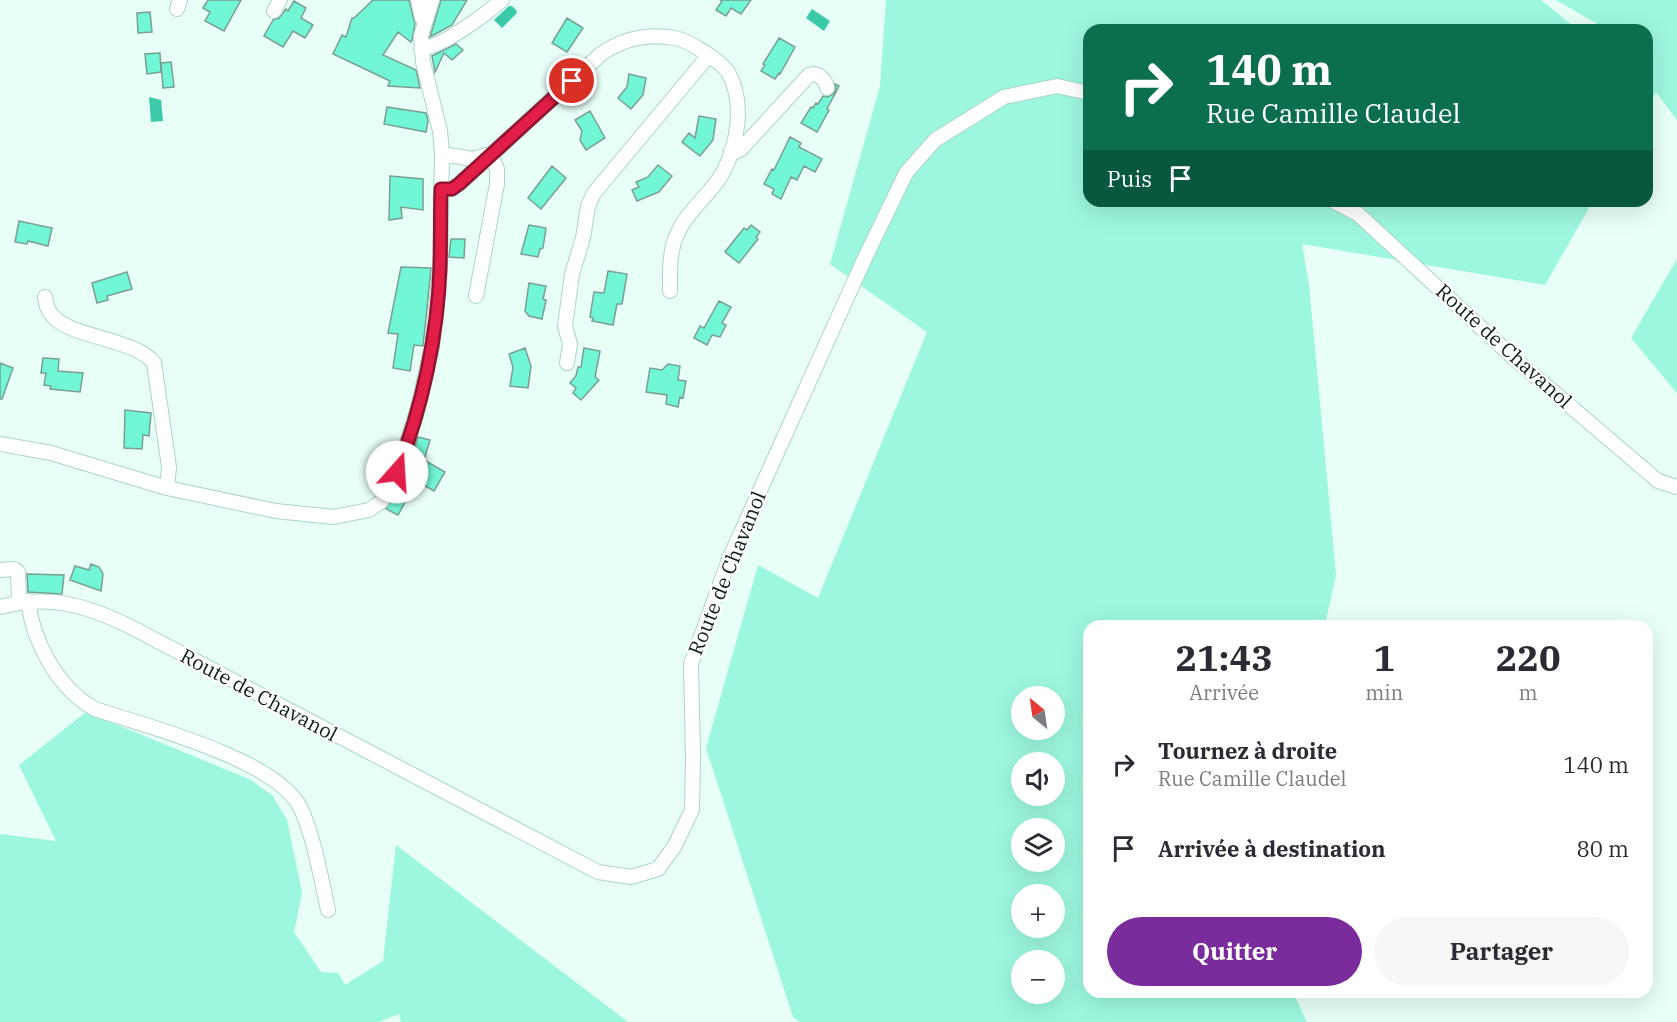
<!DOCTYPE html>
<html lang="fr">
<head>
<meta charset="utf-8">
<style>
  :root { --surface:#fff; --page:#f7f7f7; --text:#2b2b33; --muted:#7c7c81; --accent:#7a2b9c }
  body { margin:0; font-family:"IBM Plex Serif",serif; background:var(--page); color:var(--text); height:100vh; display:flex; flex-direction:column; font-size:22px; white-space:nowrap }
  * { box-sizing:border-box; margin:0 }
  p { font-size:20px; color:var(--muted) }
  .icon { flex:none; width:33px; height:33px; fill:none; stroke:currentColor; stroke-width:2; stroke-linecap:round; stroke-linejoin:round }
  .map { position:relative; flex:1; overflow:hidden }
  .sheet { position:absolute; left:1083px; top:620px; width:570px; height:378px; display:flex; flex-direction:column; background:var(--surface); border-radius:18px; box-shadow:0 6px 24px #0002 }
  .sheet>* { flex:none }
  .guide { position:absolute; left:1083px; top:24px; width:570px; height:183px; border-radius:18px; box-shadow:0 6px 24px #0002; background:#0b6e4f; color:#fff; overflow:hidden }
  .needle { width:39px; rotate:331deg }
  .tools { position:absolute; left:1011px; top:686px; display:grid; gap:12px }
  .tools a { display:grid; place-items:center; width:54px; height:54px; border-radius:50%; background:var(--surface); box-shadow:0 6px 24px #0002; font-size:30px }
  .pin { position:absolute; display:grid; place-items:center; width:51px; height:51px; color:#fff; margin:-26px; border:3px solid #fff; border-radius:50%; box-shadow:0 2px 6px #0007 }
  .me { position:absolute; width:66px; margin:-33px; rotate:19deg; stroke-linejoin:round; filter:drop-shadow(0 0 4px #0008) }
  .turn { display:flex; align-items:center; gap:21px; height:126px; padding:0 24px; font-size:27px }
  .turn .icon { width:78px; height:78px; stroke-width:2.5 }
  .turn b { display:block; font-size:42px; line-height:51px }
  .then { display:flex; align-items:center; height:57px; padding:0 24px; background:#0003; gap:12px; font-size:22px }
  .eta { display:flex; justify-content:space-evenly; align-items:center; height:102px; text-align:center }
  .eta b { font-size:36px; font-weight:700; line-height:42px }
  .cta { display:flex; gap:12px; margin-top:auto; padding:12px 24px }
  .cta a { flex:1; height:69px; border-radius:36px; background:var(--accent); color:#fff; font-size:24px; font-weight:700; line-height:69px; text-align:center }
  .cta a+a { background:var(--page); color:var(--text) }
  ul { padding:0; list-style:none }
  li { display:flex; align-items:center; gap:18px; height:84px; padding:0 24px }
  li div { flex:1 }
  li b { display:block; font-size:22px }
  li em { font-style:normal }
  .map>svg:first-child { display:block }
  .green { fill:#9df7de; fill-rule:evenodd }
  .water { fill:#3bc9aa }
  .building { fill:#72f7d6; stroke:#799f94; stroke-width:1.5 }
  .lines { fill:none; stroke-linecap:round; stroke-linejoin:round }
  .minor-casing { stroke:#acd4c8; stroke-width:16 }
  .minor { stroke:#fff; stroke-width:14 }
  .route-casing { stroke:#92132f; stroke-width:15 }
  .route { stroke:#e11d48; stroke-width:10 }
  .labels { text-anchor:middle; stroke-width:5; stroke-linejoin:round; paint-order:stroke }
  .street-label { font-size:20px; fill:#0d1d18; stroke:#fff }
</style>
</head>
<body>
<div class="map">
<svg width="1677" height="1022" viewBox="0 0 1677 1022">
  <rect width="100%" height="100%" fill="#e7fff7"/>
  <path class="green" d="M886,0h655l37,30h-489v171h504l-48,84 -243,-41 7,41 27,290 -11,50 -236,1v366h204l14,30h-508l-6,-5 -87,-269 52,-183 60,33 109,-266 -97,-68 50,-178zM1022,696h32v33h-32zM1022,762h32v33h-32zM1022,828h32v33h-32zM1022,894h32v33h-32zM1022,960h32v33h-32z
    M1556,0h121v120l-21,-28 -9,15v-22l6,4 -6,-8v-51h-39z
    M1677,259v134l-46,-55z
    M86,712l163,67 23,16 15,25 15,73 -8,39 27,40 17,1 7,12 38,-24 13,-116 232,177h-227l-2,-8 -20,8h-379v-188l56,7 -37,-76z"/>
  <path class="water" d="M509,6h3l5,5 -1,3 -14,14 -8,-8z
    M812,9l18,12 -6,10 -18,-13z
    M149,97l12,3 2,21 -12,1z"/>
  <path class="building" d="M208,0h33l-17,31 -19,-10 5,-9 -7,-4z
    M373,0h36l6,24 -3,16 -1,2 -13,-10 -15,23 33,15 4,18 -32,-2 2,-5 -57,-27 9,-19 4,2 6,-19h2z
    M441,0h26l-15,25 -22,12z
    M720,0h31l-10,14 -10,-6 -5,8 -10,-6 6,-9z
    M294,1l12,7 -5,10 12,7 -8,13 -12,-7 -10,16 -19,-11 9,-16 6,-2 7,-9 2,2z
    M150,12l2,20 -14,1 -1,-20z
    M567,18l16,10 -16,24 -15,-9z
    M779,38l16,9 -15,27 -1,-1 -4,6 -14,-8 4,-6 -2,-1z
    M456,44l7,6 -11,10 -8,-7 -9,19 -3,-16z
    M160,53l1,19 -14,2 -2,-20z
    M171,62l3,25 -11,1 -2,-25z
    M629,74l17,4 -3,17 -12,14 -13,-11 9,-11z
    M835,84l4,2 -12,23 2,1 -12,22 -16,-9 10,-16 2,1 3,-5 2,1 5,-8 5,1 5,-3 3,-4z
    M387,107l39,6 2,8 -2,11 -42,-8z
    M590,111l15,27 -19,12 -6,-10 2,-9 -7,-11z
    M699,116l17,3 -3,21 -13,16 -18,-14 7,-9 6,5z
    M790,137l11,6 -2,4 23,12 -7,13 -11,-6 -7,14 -6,-3 -10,22 -9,-5 2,-5 -10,-5 8,-15 2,1z
    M658,165l14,11 -13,16 -22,9 -5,-11 7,-3 -3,-5 12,-5z
    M552,166l14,12 -25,31 -13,-11z
    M390,176l33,3v31l-22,-3 1,11 -13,2z
    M19,221l33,7 -4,18 -20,-5 -1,3 -12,-2z
    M529,225l17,3 -3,20 -3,1 -2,8 -17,-3z
    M751,225l9,7 -4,5 2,2 -19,24 -14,-11 19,-24 3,2z
    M451,239h14l-1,19 -15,-1z
    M401,267l30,1 -8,78 -9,-1 -4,26 -17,-3 5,-34 -10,-1z
    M608,271l19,3 -5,30h-5l-4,21 -21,-4 1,-3 -3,-1 4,-25 10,1z
    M127,272l5,17 -25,7 1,4 -11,3 -5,-20z
    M529,283l17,3 -3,13 3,1 -4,19 -13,-3 -4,-5z
    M719,301l12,6 -9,16 4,2 -6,12 -8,-2 -5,10 -13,-7 6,-12 4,2z
    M525,348l6,18 -3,22 -18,-2 3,-19 -4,-13z
    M584,348l16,3 -5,26 4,3 -18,20 -8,-7 3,-5 -6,-5 6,-7 2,-9h3z
    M43,358l16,1 -1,12 25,2 -3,19 -30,-3 1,-3 -7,-1 2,-12h-5z
    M0,363l13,5 -11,31h-2z
    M668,364l12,2 -2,14 8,1 -3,17 -3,-1 -2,10 -12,-3 1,-9 -21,-3 4,-24 12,2z
    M125,410l26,3 -2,23 -6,-1 -1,14 -18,-1z
    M418,437l12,3 -6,20 21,12 -11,19 -17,-10 -19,34 -12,-6 23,-44z
    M91,564l8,3 4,7 -2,17 -31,-11 5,-14 14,4z
    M27,574l37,1 -2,19 -34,-2z"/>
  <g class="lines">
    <defs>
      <path id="minor" d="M418,0l4,18 3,3
        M177,9l3,-9
        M274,11l6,-11
        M421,49c22,-3 64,-34 81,-49
        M731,151l4,1 6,-3 68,-74 4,-1c8,1 13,7 14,14
        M442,154l31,5 17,-5
        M441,189h11l7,-5 142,-130c23,-16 47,-21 74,-16 10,2 20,8 29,14 8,5 18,12 24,20 17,29 10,74 -6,102 -12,21 -34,36 -44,58 -9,18 -8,39 -8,59
        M1333,201l25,13 157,145 143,122 19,6
        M476,296l21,-112v-15l-7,-15
        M45,297c1,7 2,13 7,18 17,23 83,23 102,48l15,104 -2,21
        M567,363l3,-19 -5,-18 7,-52 11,-36 5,-32 6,-13 115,-138
        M0,444l51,9 116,35 109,23 58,6 35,-7 13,-9 19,-40 17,-53 14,-61 8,-78 2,-115 -2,-23 -17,-69 -2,-26 11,-36
        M0,570l14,-1 4,3 1,31
        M28,601c5,41 30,88 67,108 51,17 180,50 205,98 14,29 21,71 28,103
        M0,607c49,-13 85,-2 129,19l469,246 33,5 27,-8 16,-22 18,-37 1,-53 -2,-93 39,-107 133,-295 43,-89 29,-33 69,-43 53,-11 32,7"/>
    </defs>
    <use href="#minor" class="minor-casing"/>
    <use href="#minor" class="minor"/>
  </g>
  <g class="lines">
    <defs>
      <path id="route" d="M397,472c25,-64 41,-137 43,-205 1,-26 0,-52 1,-78h11l7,-5 113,-103"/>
    </defs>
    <use href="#route" class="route-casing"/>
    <use href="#route" class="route"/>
  </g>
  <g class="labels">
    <g class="street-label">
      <text transform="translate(1504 346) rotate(42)" y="7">Route de Chavanol</text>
      <text transform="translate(727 573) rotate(-68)" y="7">Route de Chavanol</text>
      <text transform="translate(259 695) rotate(28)" y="7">Route de Chavanol</text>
    </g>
  </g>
</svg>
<div class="tools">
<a><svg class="needle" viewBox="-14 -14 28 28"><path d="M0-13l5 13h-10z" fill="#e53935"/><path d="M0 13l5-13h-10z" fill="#7c7c81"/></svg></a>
<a><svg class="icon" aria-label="sound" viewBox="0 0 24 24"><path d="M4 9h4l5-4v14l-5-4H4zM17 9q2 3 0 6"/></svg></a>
<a><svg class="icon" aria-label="layers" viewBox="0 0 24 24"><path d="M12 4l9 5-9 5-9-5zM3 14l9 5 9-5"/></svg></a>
<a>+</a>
<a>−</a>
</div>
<div class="pin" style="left:572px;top:81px;background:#d93025"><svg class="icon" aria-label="arrive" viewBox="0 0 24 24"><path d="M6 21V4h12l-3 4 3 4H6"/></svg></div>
<svg class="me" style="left:397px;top:472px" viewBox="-20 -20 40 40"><circle r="19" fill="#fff"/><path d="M0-13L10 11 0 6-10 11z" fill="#e11d48"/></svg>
<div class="guide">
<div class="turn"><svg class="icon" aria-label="right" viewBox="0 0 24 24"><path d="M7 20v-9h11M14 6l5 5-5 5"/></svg><div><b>140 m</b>Rue Camille Claudel</div></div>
<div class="then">Puis<svg class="icon" aria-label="arrive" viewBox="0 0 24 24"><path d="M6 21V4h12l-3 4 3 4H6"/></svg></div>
</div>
<section class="sheet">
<div class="eta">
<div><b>21:43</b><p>Arrivée</p></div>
<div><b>1</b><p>min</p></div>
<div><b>220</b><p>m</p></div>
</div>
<ul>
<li><svg class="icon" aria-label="right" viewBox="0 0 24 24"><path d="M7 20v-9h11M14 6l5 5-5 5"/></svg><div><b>Tournez à droite</b><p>Rue Camille Claudel</p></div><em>140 m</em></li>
<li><svg class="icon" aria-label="arrive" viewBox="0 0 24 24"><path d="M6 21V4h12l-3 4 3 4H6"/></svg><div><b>Arrivée à destination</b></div><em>80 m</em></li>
</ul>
<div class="cta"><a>Quitter</a><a>Partager</a></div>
</section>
</div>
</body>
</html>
